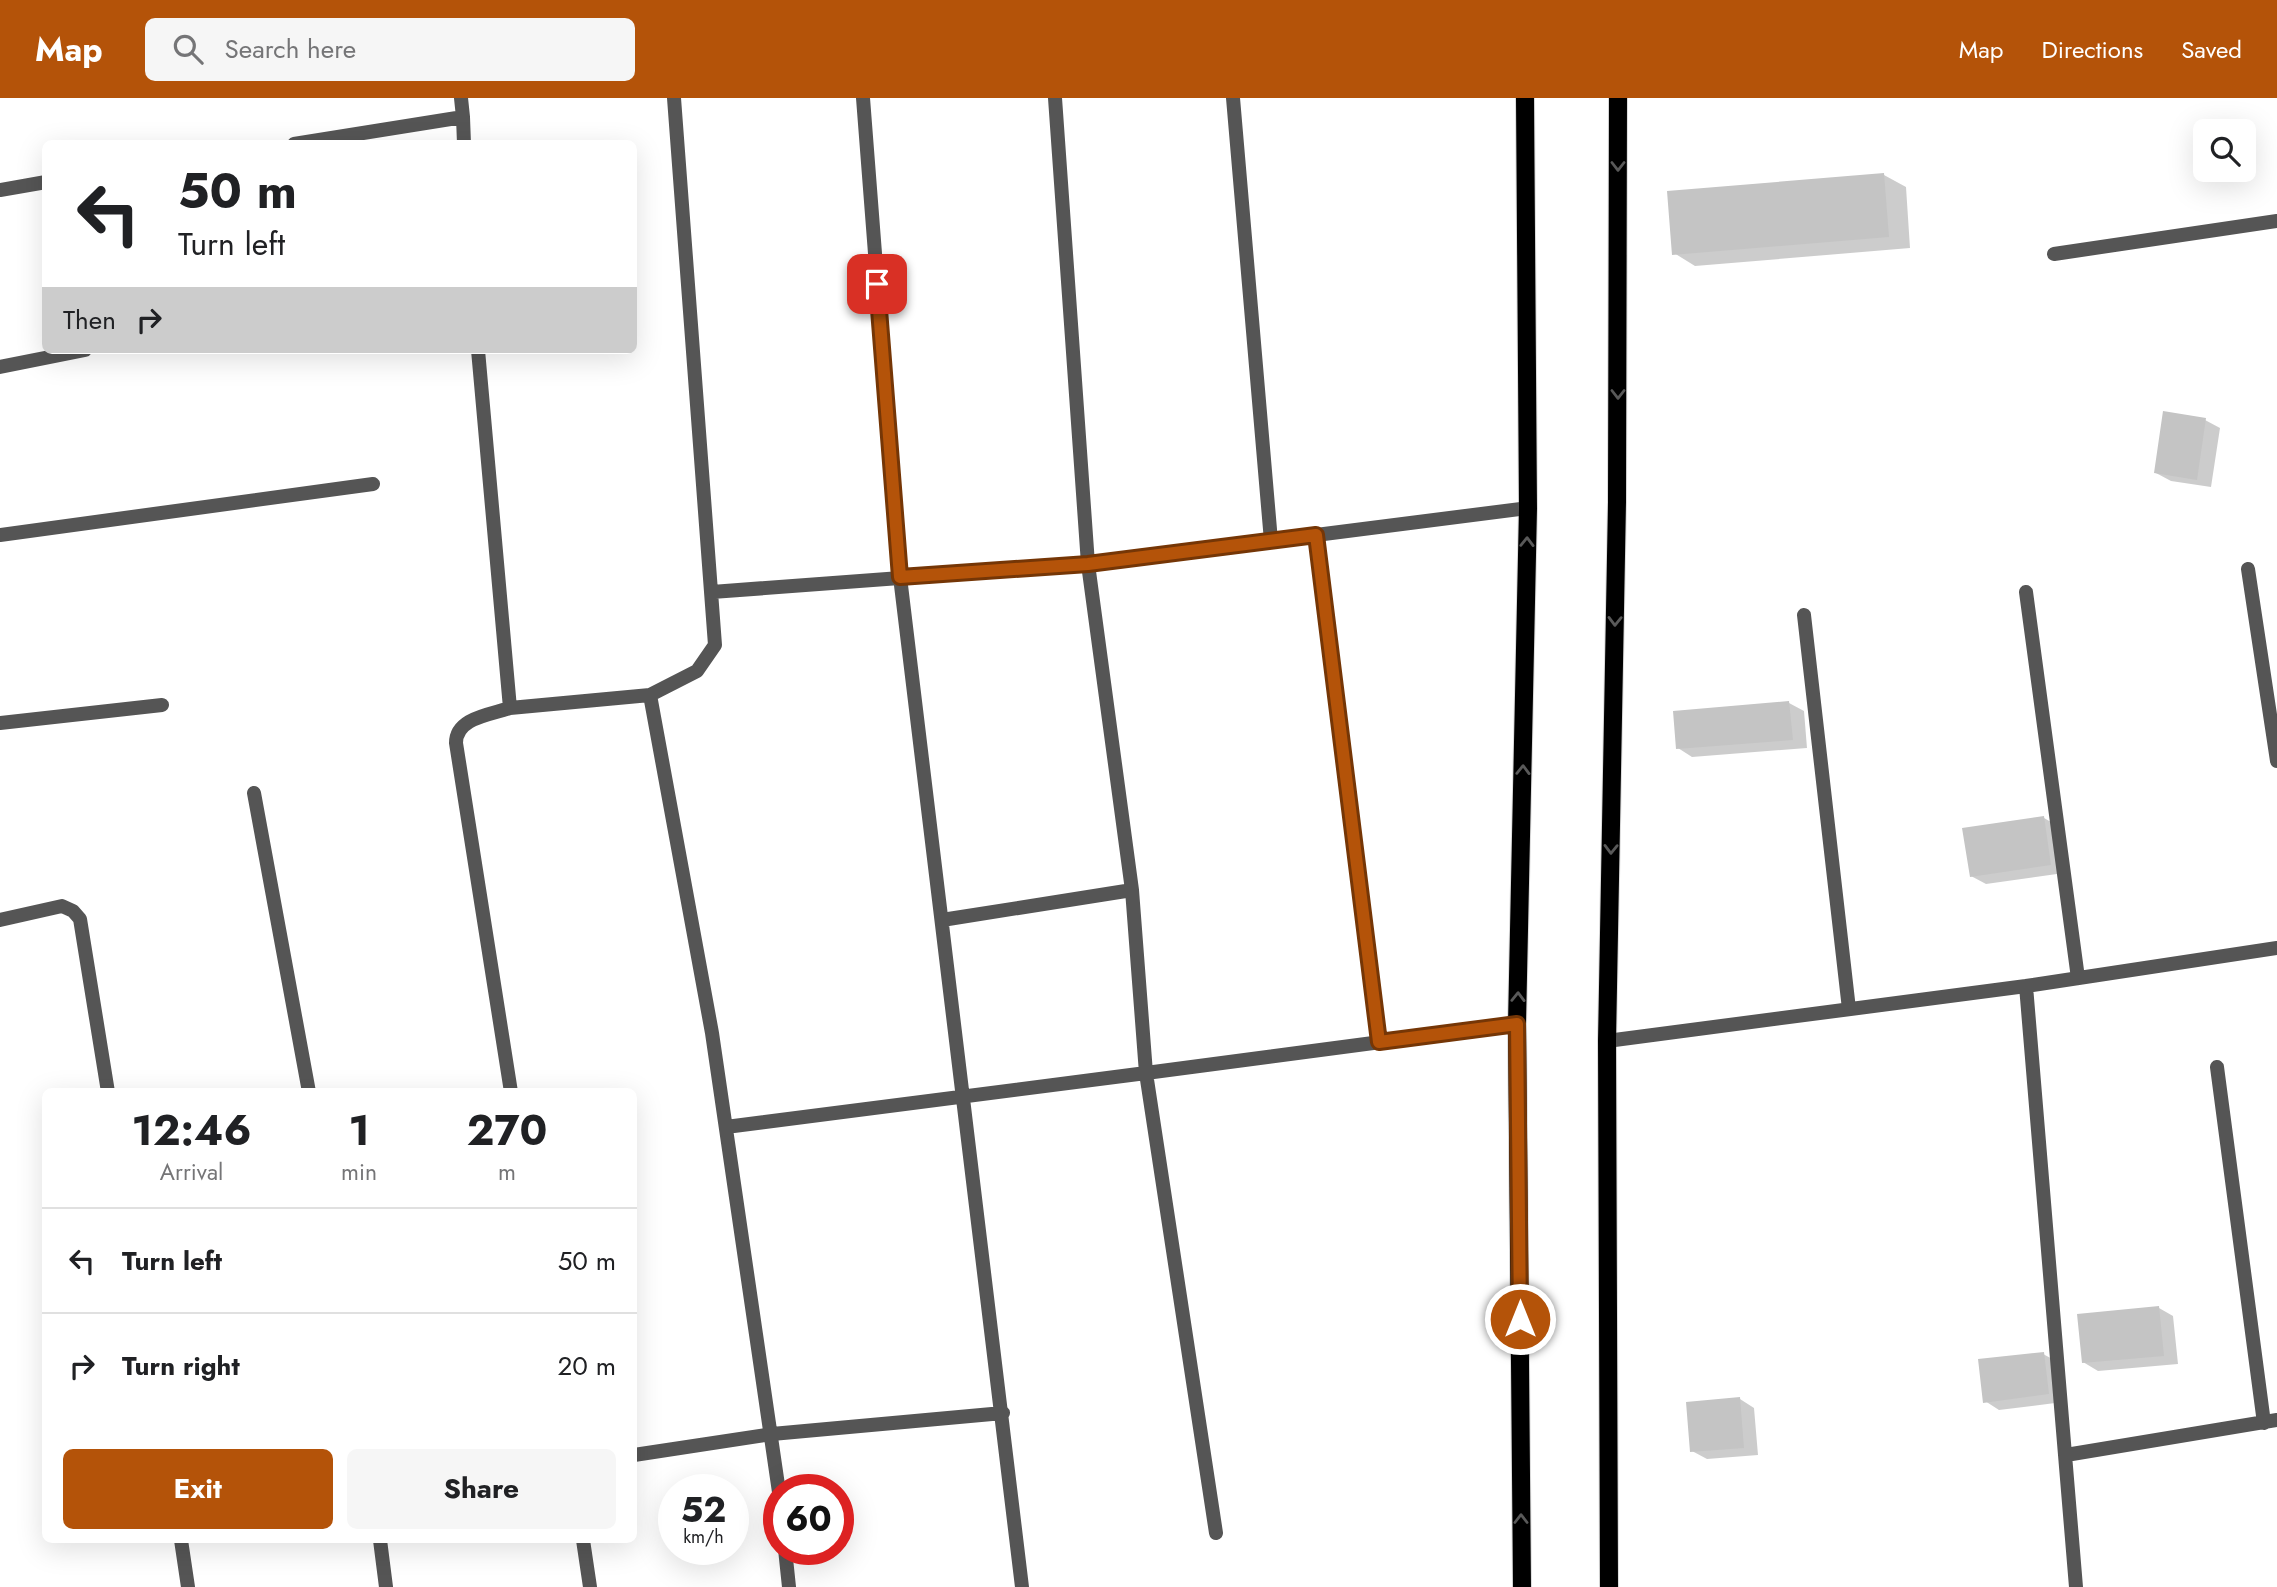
<!DOCTYPE html>
<html lang="en">
<head>
<meta charset="utf-8">
<style>
  :root { --surface:#fff; --page:#f6f6f6; --text:#202124; --muted:#757577; --line:#e0e0e0; --accent:#b45309 }
  body { margin:0; font-family:Jost,sans-serif; background:var(--page); color:var(--text); height:100vh; display:flex; flex-direction:column; font-size:26px; white-space:nowrap }
  * { box-sizing:border-box; margin:0 }
  p { font-size:23px; color:var(--muted) }
  .icon { flex:none; width:38px; height:38px; fill:none; stroke:currentColor; stroke-width:2; stroke-linecap:round; stroke-linejoin:round }
  .map { position:relative; flex:1; overflow:hidden }
  .details { position:absolute; left:42px; top:990px; width:595px; height:455px; display:flex; flex-direction:column; background:var(--surface); border-radius:10px; box-shadow:0 7px 28px #0002 }
  .details>* { flex:none }
  .hud { position:absolute; left:42px; top:42px; width:595px; height:214px; border-radius:10px; box-shadow:0 7px 28px #0002; background:#fff; color:var(--text); overflow:hidden }
  .buttons { position:absolute; left:2193px; top:21px; display:grid; gap:14px }
  .buttons a { display:grid; place-items:center; width:63px; height:63px; border-radius:10px; background:var(--surface); box-shadow:0 7px 28px #0002; font-size:35px }
  .speed { position:absolute; left:658px; top:1376px; display:flex; gap:14px; font-size:35px; font-weight:700; text-align:center }
  .speed>* { display:grid; place-content:center; width:91px; height:91px; border-radius:50%; background:var(--surface); box-shadow:0 7px 28px #0002; line-height:1 }
  .speed small { font-size:18px; font-weight:400 }
  .speed .limit { border:10px solid #d22; background:#fff; color:#111 }
  .pin { position:absolute; display:grid; place-items:center; width:60px; height:60px; color:#fff; margin:-30px; border-radius:14px; box-shadow:0 4px 10px #0006 }
  .me { position:absolute; width:77px; margin:-38px; rotate:0deg; stroke-linejoin:round; filter:drop-shadow(0 0 5px #0008) }
  .turn { display:flex; align-items:center; gap:24px; height:147px; padding:0 21px; font-size:32px }
  .turn .icon { width:91px; height:91px; stroke-width:2.5 }
  .turn b { display:block; font-size:49px; line-height:60px }
  .then { display:flex; align-items:center; height:66px; padding:0 21px; background:#0003; gap:14px; font-size:26px }
  .eta { display:flex; justify-content:space-evenly; align-items:center; height:119px; text-align:center }
  .eta b { font-size:42px; font-weight:700; line-height:49px }
  .action { display:flex; gap:14px; margin-top:auto; padding:14px 21px }
  .action a { flex:1; height:80px; border-radius:10px; background:var(--accent); color:#fff; font-size:28px; font-weight:700; line-height:80px; text-align:center }
  .action a+a { background:var(--page); color:var(--text) }
  ul { padding:0; list-style:none }
  li { display:flex; align-items:center; gap:21px; height:105px; padding:0 21px; border-top:2px solid var(--line) }
  li div { flex:1 }
  li b { display:block; font-size:26px }
  li em { font-style:normal }
  header { display:flex; align-items:center; gap:42px; box-sizing:border-box; height:98px; padding:0 35px; background:var(--accent); color:#fff }
  header strong { font-size:33px }
  nav { display:flex; gap:38px; margin-inline-start:auto; font-size:24px }
  .search { width:490px; height:63px; background:var(--page); display:flex; align-items:center; gap:18px; box-sizing:border-box; padding:0 24px; border-radius:10px; color:var(--muted); font-size:26px }
  .map>svg:first-child { display:block }
  .shadow { fill:#0003 }
  .building { fill:#c4c4c4 }
  .lines { fill:none; stroke-linecap:round; stroke-linejoin:round }
  .primary-casing { stroke:#dbdbdb; stroke-width:20 }
  .street { stroke:#555; stroke-width:14 }
  .primary { stroke:#000; stroke-width:18 }
  .oneway { stroke:#595959 }
  .route-casing { stroke:#753606; stroke-width:18 }
  .route { stroke:#b45309; stroke-width:12 }
</style>
</head>
<body>
<header>
<strong>Map</strong>
<div class="search"><svg class="icon" aria-label="search" viewBox="0 0 24 24"><circle cx="10" cy="10" r="6"/><path d="M15 15l6 6"/></svg>Search here</div>
<nav><a>Map</a><a>Directions</a><a>Saved</a></nav>
</header>
<div class="map">
<svg width="2277" height="1489" viewBox="0 0 2277 1489">
  <rect width="100%" height="100%" fill="#fff"/>
  <path class="shadow" d="M1884,77l22,12 4,61 -215,18 -21,-13z
    M2205,322l15,8 -9,59 -40,-6 -15,-8z
    M1789,605l15,8 3,37 -115,9 -14,-9z
    M2044,720l14,8 6,47 -78,11 -15,-8z
    M2159,1210l14,8 5,48 -80,7 -15,-9z
    M2043,1256l15,8 5,40 -64,8 -14,-9z
    M1740,1301l14,9 4,47 -51,4 -15,-8z"/>
  <path class="building" d="M1884,75l5,64 -217,18 -5,-64z
    M2163,313l43,7 -9,62 -43,-7z
    M1789,603l4,39 -117,9 -3,-38z
    M2044,718l7,49 -81,12 -8,-49z
    M2159,1208l5,50 -82,7 -5,-49z
    M2044,1254l5,42 -66,9 -5,-44z
    M1740,1299l4,51 -54,4 -4,-50z"/>
  <g class="lines">
    <defs>
      <path id="primary" d="M1522,1489l-5,-563 11,-516 -3,-410
        M1609,1489l-2,-546 10,-539 1,-404"/>
    </defs>
    <use href="#primary" class="primary-casing"/>
    <path class="street" d="M461,0l2,19
      M674,0l41,547 -18,26 -47,24 62,338 67,459
      M863,0l37,479 122,1010
      M1055,0l33,466 44,326 14,183 371,-49
      M1233,0l38,443
      M294,46l169,-27 1,27
      M0,92l46,-8
      M2054,156l223,-33
      M478,252l32,358 140,-13
      M0,269l85,-17
      M0,437l373,-51
      M1316,437l63,507
      M2248,471l29,192
      M712,494l376,-28 440,-56
      M2026,494l52,386
      M1804,517l45,394
      M510,610c-21,7 -54,10 -54,35l55,349
      M0,625l162,-18
      M254,695l55,299
      M0,822l62,-14 11,5 7,8 28,173
      M942,822l190,-30
      M2026,888l251,-38
      M1607,943l419,-55 50,601
      M2217,969l47,356
      M726,1029l420,-54 70,460
      M634,1357l138,-21 231,-21
      M2066,1357l211,-35
      M181,1442l7,47
      M380,1442l6,47
      M583,1442l7,47
      M785,1451l4,38"/>
    <use href="#primary" class="primary"/>
  </g>
  <defs><path id="oneway-chevron" d="M-2-3.5L2.5 0L-2 3.5" fill="none" stroke-width="1.6" stroke-linecap="round" stroke-linejoin="round" transform="scale(1.75)"/></defs>
  <g class="oneway">
    <use href="#oneway-chevron" transform="translate(1618 68) rotate(90)"/>
    <use href="#oneway-chevron" transform="translate(1618 296) rotate(90)"/>
    <use href="#oneway-chevron" transform="translate(1527 444) rotate(-89)"/>
    <use href="#oneway-chevron" transform="translate(1615 523) rotate(91)"/>
    <use href="#oneway-chevron" transform="translate(1523 672) rotate(-89)"/>
    <use href="#oneway-chevron" transform="translate(1611 751) rotate(91)"/>
    <use href="#oneway-chevron" transform="translate(1518 899) rotate(-89)"/>
    <use href="#oneway-chevron" transform="translate(1521 1421) rotate(-90)"/>
  </g>
  <g class="lines">
    <defs>
      <path id="route" d="M877,186l23,293 188,-13 228,-29 63,507 138,-18 3,295"/>
    </defs>
    <use href="#route" class="route-casing"/>
    <use href="#route" class="route"/>
  </g>
</svg>
<div class="buttons">
<a><svg class="icon" aria-label="search" viewBox="0 0 24 24"><circle cx="10" cy="10" r="6"/><path d="M15 15l6 6"/></svg></a>
</div>
<div class="speed"><div>52<small>km/h</small></div><div class="limit">60</div></div>
<div class="pin" style="left:877px;top:186px;background:#d93025"><svg class="icon" aria-label="arrive" viewBox="0 0 24 24"><path d="M6 21V4h12l-3 4 3 4H6"/></svg></div>
<svg class="me" style="left:1520px;top:1221px" viewBox="-20 -20 40 40"><circle r="17" fill="#b45309" stroke="#fff" stroke-width="3"/><path d="M0-11L8 9 0 5-8 9z" fill="#fff"/></svg>
<div class="hud">
<div class="turn"><svg class="icon" aria-label="left" viewBox="0 0 24 24"><path d="M17 20v-9H6M10 6l-5 5 5 5"/></svg><div><b>50 m</b>Turn left</div></div>
<div class="then">Then<svg class="icon" aria-label="right" viewBox="0 0 24 24"><path d="M7 20v-9h11M14 6l5 5-5 5"/></svg></div>
</div>
<section class="details">
<div class="eta">
<div><b>12:46</b><p>Arrival</p></div>
<div><b>1</b><p>min</p></div>
<div><b>270</b><p>m</p></div>
</div>
<ul>
<li><svg class="icon" aria-label="left" viewBox="0 0 24 24"><path d="M17 20v-9H6M10 6l-5 5 5 5"/></svg><div><b>Turn left</b></div><em>50 m</em></li>
<li><svg class="icon" aria-label="right" viewBox="0 0 24 24"><path d="M7 20v-9h11M14 6l5 5-5 5"/></svg><div><b>Turn right</b></div><em>20 m</em></li>
</ul>
<div class="action"><a>Exit</a><a>Share</a></div>
</section>
</div>
</body>
</html>
